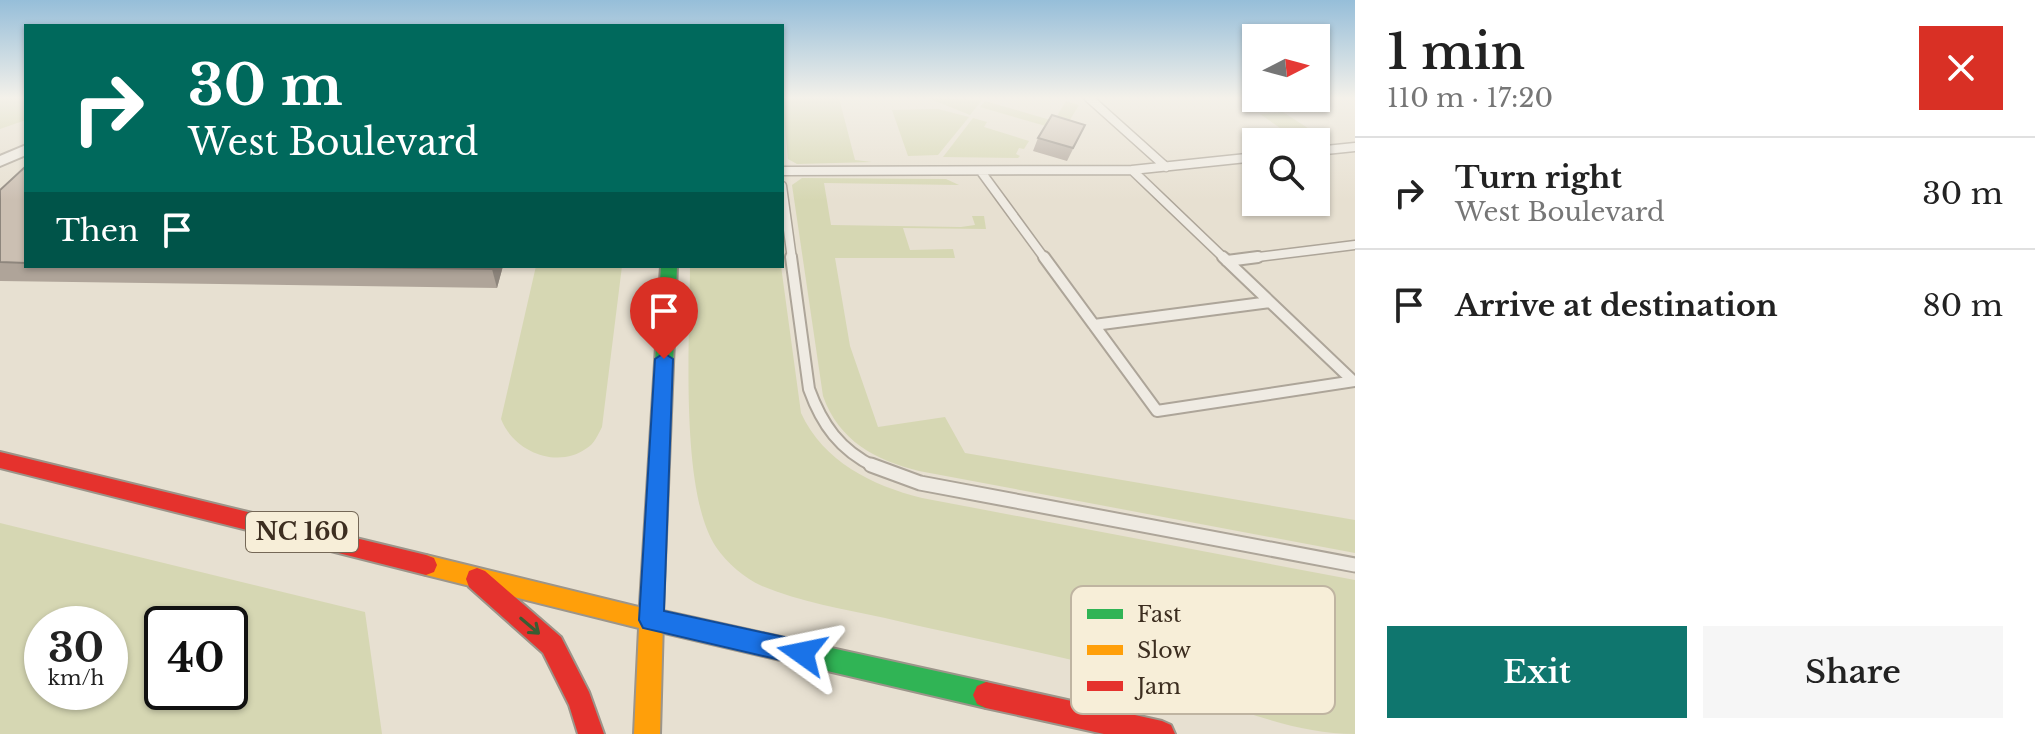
<!DOCTYPE html>
<html lang="en">
<head>
<meta charset="utf-8">
<style>
  :root { --surface:#fff; --page:#f6f6f6; --text:#222; --muted:#767676; --line:#e0e0e0; --accent:#0f766e }
  body { margin:0; font-family:"Libre Baskerville",serif; background:var(--page); color:var(--text); height:100vh; display:flex; flex-direction:column; font-size:30px; white-space:nowrap }
  * { box-sizing:border-box; margin:0 }
  p { font-size:26px; color:var(--muted) }
  .icon { flex:none; width:44px; height:44px; fill:none; stroke:currentColor; stroke-width:2; stroke-linecap:round; stroke-linejoin:round }
  .map { position:relative; flex:1; overflow:hidden }
  .sheet { display:flex; flex-direction:column; background:var(--surface); width:680px }
  .sheet>* { flex:none }
  .hud { position:absolute; left:24px; top:24px; width:760px; height:244px; border-radius:0px; box-shadow:0 2px 6px #0004; background:#00695c; color:#fff; overflow:hidden }
  .needle { width:52px; rotate:84deg }
  .fabs { position:absolute; left:1242px; top:24px; display:grid; gap:16px }
  .fabs a { display:grid; place-items:center; width:88px; height:88px; border-radius:0px; background:var(--surface); box-shadow:0 2px 6px #0004; font-size:40px }
  .speed { position:absolute; left:24px; top:606px; display:flex; gap:16px; font-size:40px; font-weight:700; text-align:center }
  .speed>* { display:grid; place-content:center; width:104px; height:104px; border-radius:50%; background:var(--surface); box-shadow:0 2px 6px #0004; line-height:1 }
  .speed small { font-size:20px; font-weight:400 }
  .speed .limit { border:4px solid #111; border-radius:12px; background:#fff; color:#111 }
  .pin { position:absolute; display:grid; place-items:center; width:68px; height:68px; color:#fff; margin:-82px -34px; border-radius:50% 50% 50% 0; rotate:-45deg; box-shadow:0 0 8px #0007 }
  .pin .icon { rotate:45deg }
  .me { position:absolute; width:88px; margin:-44px; rotate:282deg; stroke-linejoin:round; filter:drop-shadow(0 0 6px #0008) }
  .turn { display:flex; align-items:center; gap:28px; height:168px; padding:0 32px; font-size:36px }
  .turn .icon { width:104px; height:104px; stroke-width:2.5 }
  .turn b { display:block; font-size:56px; line-height:68px }
  .then { display:flex; align-items:center; height:76px; padding:0 32px; background:#0003; gap:16px; font-size:30px }
  .round { display:grid; place-items:center; flex:none; width:84px; height:84px; border-radius:0px; background:var(--page) }
  .overview { display:flex; align-items:center; justify-content:space-between; height:136px; padding:0 32px }
  h1 { font-size:48px; font-weight:600; line-height:60px }
  .button { display:flex; gap:16px; margin-top:auto; padding:16px 32px }
  .button a { flex:1; height:92px; border-radius:0px; background:var(--accent); color:#fff; font-size:32px; font-weight:600; line-height:92px; text-align:center }
  .button a+a { background:var(--page); color:var(--text) }
  ul { padding:0; list-style:none }
  li { display:flex; align-items:center; gap:24px; height:112px; padding:0 32px; border-top:2px solid var(--line) }
  li div { flex:1 }
  li b { display:block; font-size:30px }
  li em { font-style:normal }
  main { display:flex; flex:1; min-height:0 }
  .map>svg:first-child { display:block }
  .green { fill:#d6d7b3; fill-rule:evenodd }
  .lines { fill:none; stroke-linecap:round; stroke-linejoin:round }
  .lane-far2-casing { stroke:#ada599; stroke-width:11 }
  .lane-far1-casing { stroke:#ada599; stroke-width:14 }
  .lane-casing { stroke:#ada599; stroke-width:17 }
  .street-casing { stroke:#ada599; stroke-width:4 }
  .fast-casing { stroke:#9c958a; stroke-width:4 }
  .slow-casing { stroke:#9c958a; stroke-width:4 }
  .jam-casing { stroke:#9c958a; stroke-width:4 }
  .lane-far2 { stroke:#efebe3; stroke-width:8 }
  .lane-far1 { stroke:#efebe3; stroke-width:10 }
  .lane { stroke:#efebe3; stroke-width:13 }
  .street { fill:#efebe3; fill-rule:evenodd }
  .fast { fill:#30b455; fill-rule:evenodd }
  .slow { fill:#ff9f0a; fill-rule:evenodd }
  .jam { fill:#e5322d; fill-rule:evenodd }
  .wall { fill:#afa499 }
  .shaded-wall { fill:#8e867d }
  .building { fill:#cbbfb2; stroke:#8e867d; stroke-width:2 }
  .oneway { stroke:#385d33 }
  .route { fill:#1a73e8; stroke:#114b97; stroke-width:2 }
  .labels { text-anchor:middle; stroke-width:7; stroke-linejoin:round; paint-order:stroke }
  .shield { fill:#f7eed8; stroke:#756857; stroke-width:2 }
  .shield-label { font-size:24px; font-weight:bold; fill:#3d2e20 }
  .key { fill:#f7eed8; stroke:#bfb4a1; stroke-width:2 }
  .key-label { font-size:22px; fill:#3d2e20 }
</style>
</head>
<body>
<main>
<div class="map">
<svg width="1355" height="734" viewBox="0 0 1355 734">
  <rect width="100%" height="100%" fill="#e7e0d1"/>
  <path class="green" d="M0,98h26v22l-26,9z
    M782,98h57l16,62 17,2 -75,2 -9,-5z
    M928,98l54,2 -12,15z
    M985,101l69,20 12,-20 13,4 -16,26 -83,-24z
    M938,109l31,8 -31,38 -30,1 -16,-46z
    M1283,112l34,22 -24,3 -33,-23z
    M973,118l14,4 -3,5 45,14 -5,8 -5,-1 -3,6 4,2 -2,2 -75,-1z
    M802,178l144,1 13,6 -135,-2 7,42 130,2 14,-2 -3,-9h12l2,13 -83,-1 7,22 43,-1 2,9h-120l15,88 28,81 67,-10 20,36 390,67v33l-436,-82c-44,-11 -80,-30 -96,-75l-31,-211z
    M536,266h86l-20,161c-4,8 -8,17 -15,21 -30,22 -74,3 -86,-29z
    M690,266h91l20,147c23,49 70,72 121,85l433,82v154c-75,0 -145,-39 -216,-57 -84,-23 -170,-39 -254,-59 -41,-9 -85,-16 -123,-32 -18,-8 -35,-23 -46,-39 -37,-56 -26,-211 -26,-281z
    M0,523l365,89 17,122h-382zM42,624h68v68h-68zM162,624h68v68h-68z"/>
  <g class="lines">
    <defs>
      <path id="lane-far2" d="M1089,98l77,69
        M1316,151l39,-4
        M782,171l350,-1
        M982,173l63,86
        M782,186l10,73
        M1225,259l-93,-89 124,-13
        M1242,259l113,-14"/>
      <path id="lane-far1" d="M791,257l18,132c13,36 31,61 66,78
        M1044,257l113,154 198,-30
        M1223,257l130,124
        M1227,261l31,-4
        M1094,325l176,-23"/>
      <path id="lane" d="M871,465l49,18 435,82"/>
      <path id="street" d="M26,145v10l-26,11v-10z"/>
      <path id="fast" d="M661,266h16l-14,345 323,71 9,4 4,9 -4,9 -9,4 -343,-80 -4,-8z"/>
      <path id="slow" d="M426,555l233,57 4,8 -3,114h-26l5,-106 -213,-53 -8,-3 -3,-7 3,-7z"/>
      <path id="jam" d="M0,452l426,103 8,3 3,7 -3,7 -8,3 -426,-107z
        M477,568l8,3 76,66 28,55 15,42h-26l-9,-29 -26,-52 -74,-66 -3,-8 3,-8z
        M986,682l176,39 9,4 4,9h-71l-118,-26 -9,-4 -4,-9 4,-9z"/>
    </defs>
    <use href="#lane-far2" class="lane-far2-casing"/>
    <use href="#lane-far1" class="lane-far1-casing"/>
    <use href="#lane" class="lane-casing"/>
    <use href="#street" class="street-casing"/>
    <use href="#fast" class="fast-casing"/>
    <use href="#slow" class="slow-casing"/>
    <use href="#jam" class="jam-casing"/>
    <use href="#lane-far2" class="lane-far2"/>
    <use href="#lane-far1" class="lane-far1"/>
    <use href="#lane" class="lane"/>
    <use href="#street" class="street"/>
    <use href="#fast" class="fast"/>
    <use href="#slow" class="slow"/>
    <use href="#jam" class="jam"/>
  </g>
  <path class="wall" d="M1085,125l-18,36 -34,-10 5,-13z
    M26,166v100h477l-6,22 -497,-7v-91z"/>
  <path class="shaded-wall" d="M493,266h10l-6,22 -5,-19z"/>
  <path class="building" d="M1052,115l33,10 -12,23 -35,-10z
    M26,166v97l-26,-1v-72z
    M274,266h219l-1,3z"/>
  <defs><path id="oneway-shaft" d="M-6 0H5M1.5-3L5.5 0L1.5 3" fill="none" stroke-width="1.6" stroke-linecap="round" stroke-linejoin="round" transform="scale(2)"/></defs>
  <use class="oneway" href="#oneway-shaft" transform="translate(530 626) rotate(40)"/>
  <linearGradient id="sky" x2="0" y2="1"><stop stop-color="#96bed9"/><stop offset="0.49" stop-color="#f4f1ea"/><stop offset="1" stop-color="#f4f1ea" stop-opacity="0"/></linearGradient>
  <rect width="1355" height="200" fill="url(#sky)"/>
  <path class="route" d="M664,353l9,6 -9,252 138,30 8,4 4,8 -4,9 -8,3 -159,-37 -4,-8 16,-261z"/>
  <g class="labels">
    <rect class="shield" x="246" y="512" width="112" height="40" rx="6"/>
    <g class="shield-label">
      <text x="302" y="540">NC 160</text>
    </g>
  </g>
  <rect x="1071" y="586" width="264" height="128" rx="12" class="key"/>
  <rect x="1087" y="609" width="36" height="10" fill="#30b455"/>
  <rect x="1087" y="645" width="36" height="10" fill="#ff9f0a"/>
  <rect x="1087" y="681" width="36" height="10" fill="#e5322d"/>
  <g class="key-label">
    <text x="1137" y="622">Fast</text>
    <text x="1137" y="658">Slow</text>
    <text x="1137" y="694">Jam</text>
  </g>
</svg>
<div class="fabs">
<a><svg class="needle" viewBox="-14 -14 28 28"><path d="M0-13l5 13h-10z" fill="#e53935"/><path d="M0 13l5-13h-10z" fill="#767676"/></svg></a>
<a><svg class="icon" aria-label="search" viewBox="0 0 24 24"><circle cx="10" cy="10" r="6"/><path d="M15 15l6 6"/></svg></a>
</div>
<div class="speed"><div>30<small>km/h</small></div><div class="limit">40</div></div>
<div class="pin" style="left:664px;top:359px;background:#d93025"><svg class="icon" aria-label="arrive" viewBox="0 0 24 24"><path d="M6 21V4h12l-3 4 3 4H6"/></svg></div>
<svg class="me" style="left:802px;top:653px" viewBox="-20 -20 40 40"><path d="M0-17L14 15 0 8-14 15z" fill="#1a73e8" stroke="#fff" stroke-width="4"/></svg>
<div class="hud">
<div class="turn"><svg class="icon" aria-label="right" viewBox="0 0 24 24"><path d="M7 20v-9h11M14 6l5 5-5 5"/></svg><div><b>30 m</b>West Boulevard</div></div>
<div class="then">Then<svg class="icon" aria-label="arrive" viewBox="0 0 24 24"><path d="M6 21V4h12l-3 4 3 4H6"/></svg></div>
</div>
</div>
<section class="sheet">
<div class="overview"><div><h1>1 min</h1><p>110 m · 17:20</p></div><a class="round" style="background:#d93025;color:#fff"><svg class="icon" aria-label="close" viewBox="0 0 24 24"><path d="M6 6l12 12M18 6L6 18"/></svg></a></div>
<ul>
<li><svg class="icon" aria-label="right" viewBox="0 0 24 24"><path d="M7 20v-9h11M14 6l5 5-5 5"/></svg><div><b>Turn right</b><p>West Boulevard</p></div><em>30 m</em></li>
<li><svg class="icon" aria-label="arrive" viewBox="0 0 24 24"><path d="M6 21V4h12l-3 4 3 4H6"/></svg><div><b>Arrive at destination</b></div><em>80 m</em></li>
</ul>
<div class="button"><a>Exit</a><a>Share</a></div>
</section>
</main>
</body>
</html>
